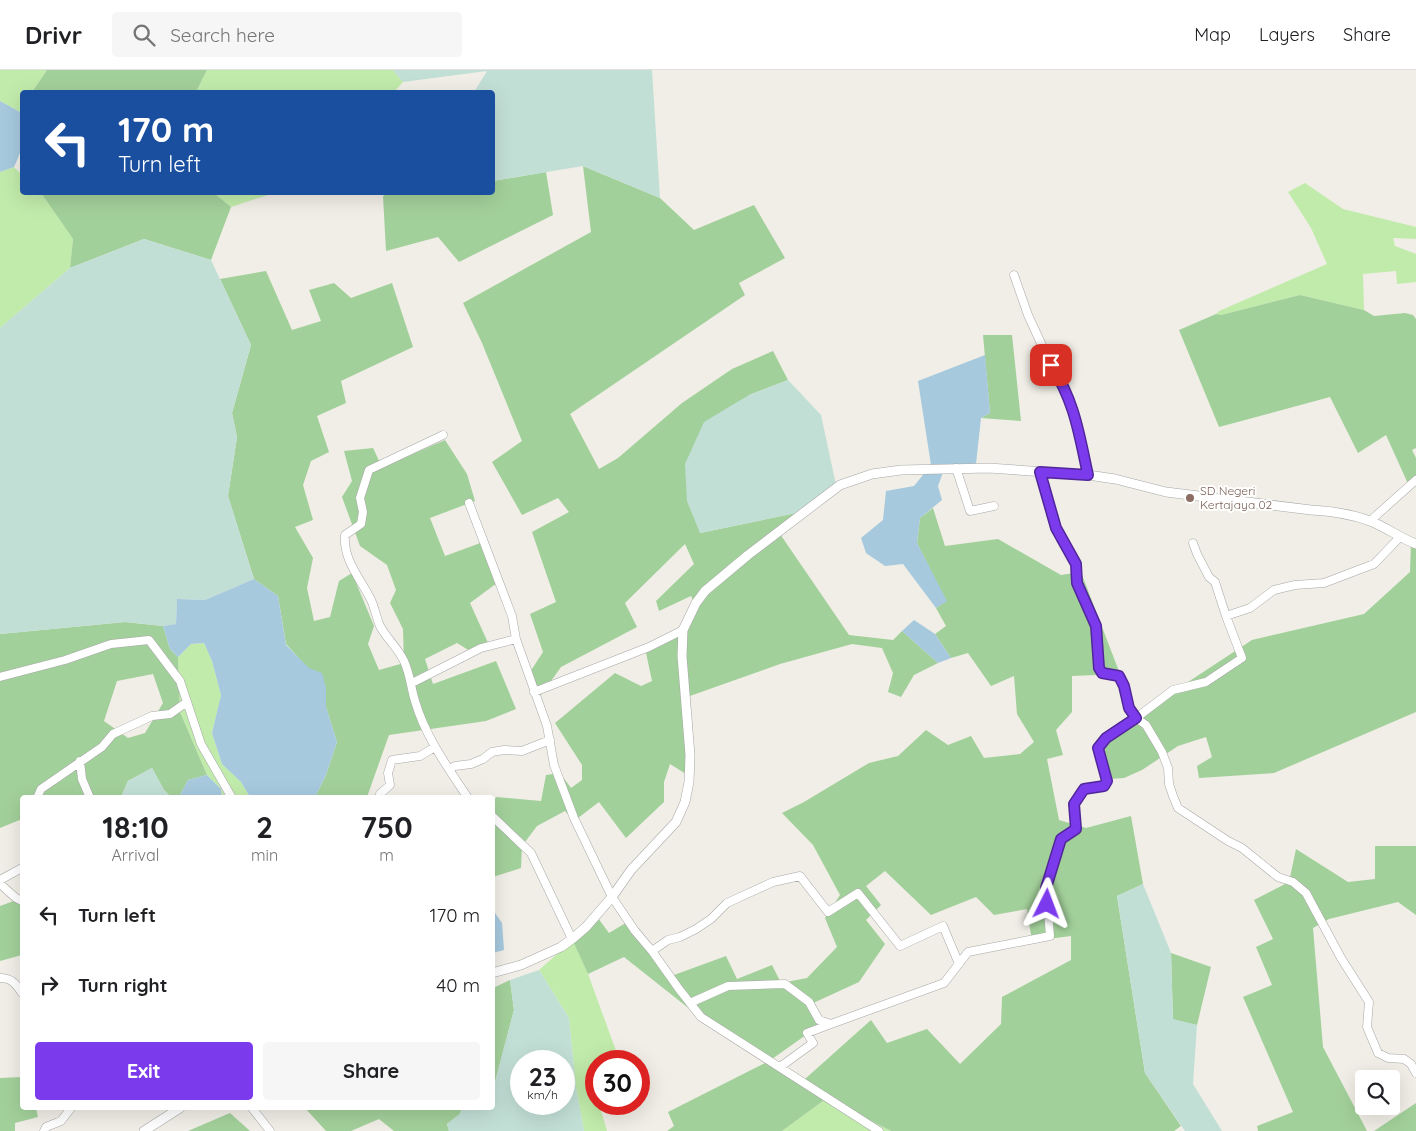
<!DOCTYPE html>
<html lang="en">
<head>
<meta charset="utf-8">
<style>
  :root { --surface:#fff; --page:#f6f6f6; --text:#202124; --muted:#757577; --line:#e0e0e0; --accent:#7c3aed }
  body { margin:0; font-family:Quicksand,sans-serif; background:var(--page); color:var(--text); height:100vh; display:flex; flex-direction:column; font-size:19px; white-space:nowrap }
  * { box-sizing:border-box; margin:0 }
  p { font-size:16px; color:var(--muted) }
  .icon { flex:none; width:28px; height:28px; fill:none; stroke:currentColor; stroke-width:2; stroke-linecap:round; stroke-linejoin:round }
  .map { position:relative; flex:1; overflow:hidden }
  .details { position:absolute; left:20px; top:725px; width:475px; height:315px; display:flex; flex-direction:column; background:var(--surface); border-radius:5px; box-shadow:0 5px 20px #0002 }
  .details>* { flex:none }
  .banner { position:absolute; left:20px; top:20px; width:475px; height:105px; border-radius:5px; box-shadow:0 5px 20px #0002; background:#1a4fa0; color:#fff; overflow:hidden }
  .controls { position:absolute; left:1355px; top:1000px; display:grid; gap:10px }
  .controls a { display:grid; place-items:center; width:45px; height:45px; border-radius:5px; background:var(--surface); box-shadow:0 5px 20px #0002; font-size:25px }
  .speed { position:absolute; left:510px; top:980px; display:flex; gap:10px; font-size:25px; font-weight:700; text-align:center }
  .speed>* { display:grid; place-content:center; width:65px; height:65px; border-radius:50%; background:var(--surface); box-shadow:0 5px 20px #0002; line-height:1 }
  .speed small { font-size:12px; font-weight:400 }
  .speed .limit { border:8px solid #d22; background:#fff; color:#111 }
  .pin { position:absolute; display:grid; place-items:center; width:42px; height:42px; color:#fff; margin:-21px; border-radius:10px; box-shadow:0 2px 8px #0006 }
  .me { position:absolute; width:55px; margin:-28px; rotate:3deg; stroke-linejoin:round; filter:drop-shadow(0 0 4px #0008) }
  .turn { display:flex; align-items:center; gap:18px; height:105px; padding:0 15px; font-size:22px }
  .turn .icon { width:65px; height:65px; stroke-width:2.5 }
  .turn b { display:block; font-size:35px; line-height:42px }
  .eta { display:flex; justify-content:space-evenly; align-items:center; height:85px; text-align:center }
  .eta b { font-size:30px; font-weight:700; line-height:35px }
  .primary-button { display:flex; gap:10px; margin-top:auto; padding:10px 15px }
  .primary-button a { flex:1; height:58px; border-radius:5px; background:var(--accent); color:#fff; font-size:20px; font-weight:700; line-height:58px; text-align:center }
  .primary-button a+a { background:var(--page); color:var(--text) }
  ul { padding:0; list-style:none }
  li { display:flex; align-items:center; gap:15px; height:70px; padding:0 15px }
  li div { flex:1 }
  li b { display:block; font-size:19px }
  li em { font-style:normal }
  header { display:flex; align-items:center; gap:30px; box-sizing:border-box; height:70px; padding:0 25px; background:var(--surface); border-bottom:1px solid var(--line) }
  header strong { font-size:24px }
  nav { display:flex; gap:28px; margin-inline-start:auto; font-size:18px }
  .search { width:350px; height:45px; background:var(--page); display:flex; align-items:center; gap:12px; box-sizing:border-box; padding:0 18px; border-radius:5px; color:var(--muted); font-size:19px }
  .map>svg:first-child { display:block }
  .grass { fill:#c1ebab }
  .forest { fill:#a2d09a; fill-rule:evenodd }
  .wetland { fill:#c2dfd6; fill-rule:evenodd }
  .water { fill:#a6c9de }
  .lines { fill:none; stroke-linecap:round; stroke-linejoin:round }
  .minor-casing { stroke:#a7a7a7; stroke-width:9 }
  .tertiary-casing { stroke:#a7a7a7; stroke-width:10 }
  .minor { stroke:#fff; stroke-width:8 }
  .tertiary { stroke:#fff; stroke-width:9 }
  .route-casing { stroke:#51269a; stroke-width:12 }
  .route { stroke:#7c3aed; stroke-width:9 }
  .education-dot { fill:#8d6e63; stroke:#fff; stroke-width:2 }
  .labels { text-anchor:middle; stroke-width:4; stroke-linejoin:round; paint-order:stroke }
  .education-label { font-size:12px; fill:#785e54; stroke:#fff; text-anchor:start }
</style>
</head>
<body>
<header>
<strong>Drivr</strong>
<div class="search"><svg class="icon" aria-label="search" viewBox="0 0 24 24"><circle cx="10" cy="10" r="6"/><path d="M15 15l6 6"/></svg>Search here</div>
<nav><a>Map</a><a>Layers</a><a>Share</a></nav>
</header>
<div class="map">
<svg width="1416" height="1061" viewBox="0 0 1416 1061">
  <rect width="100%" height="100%" fill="#f0eee6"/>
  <path class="grass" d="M0,0h47l-15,22h-10v16l-2,4 -20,-11z
    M207,0h186l10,12 -9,10h-198z
    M14,97l8,8v17l19,1 32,46 -3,29 -70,60v-156z
    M1305,113l38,26 73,18v12l-23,-1 2,8 21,8v28l-19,2 -1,-13 -33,3 1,36 -64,-15 -79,20 -5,-1 3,-3 108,-47 -16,-36 -23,-36z
    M214,123h60l-43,14z
    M204,573l8,18 9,34 -9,38 10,31 19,18 9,15h-28l-1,-8 -14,-14 -27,-63 -2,-55 13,-13z
    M573,870l15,34 31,85 -6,2h-17v8l-6,3 6,21v11h3l8,27h-23l-8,-44 -7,-69 -30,-48z
    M827,1028l64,33h-109z"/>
  <path class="forest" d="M47,0h160l-11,22h-164z
    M583,96l77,32 34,32 60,-25 31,53 -46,25 6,12 -175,119 29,55 19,-11 64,-55 50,-34 41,-18 15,29 -39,15 -49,138 101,-21 -23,19 71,104 44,5 9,-9 36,32 -24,12 -13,22 -13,-5 5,-19 -11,-25 -30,-4 -72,20 -93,33 7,82 -24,-15 -6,18v20l-38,36 -27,-36 -25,19 -9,-10 -28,15 -15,20 -1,22 -28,9 -1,-72 4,-8 45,4 5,-26 14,-2 11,15 11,-8v-15l-27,-42 60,-50 26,13 11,-5 -7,-33 45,-24 7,-15 -6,-13 -32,15 -3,-10 38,-37 -9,-20 -60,59 12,24 -76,40 -22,31 -9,-26 13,-20 -13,-38 26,-12 -24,-70 37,-20 -11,-14 -36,17 -30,-53 30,-21 -40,-98 -19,-40 128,-71z
    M546,102l7,43 -94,47 -21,-25 -52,14 -3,-55 7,-4h102l1,-11z
    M41,123h173l17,14 -20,53 -67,-21 -74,29 3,-29z
    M266,201l26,59 29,-9 -12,-31 25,-7 17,15 41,-15 21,64 -72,34 5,22 -29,13 12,36 -18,9 -8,24 10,35 -18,7 18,31 -6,30 7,33 16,-4 9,-36 13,-8 22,53 -6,18 11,26 25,-7 -1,-34 -13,-26 6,-13 -9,-25 -27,-19 -18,-49 10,-16 -8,-30 29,-3 9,19 63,-27 22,34 8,27 -45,17 15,38 38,-14 14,41 -27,20 19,42 -19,6 -13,-8 -32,16 8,25 63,-23 20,48 -30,12 -97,14 -22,62h-52l11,-22 11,-33 -11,-35v-19l-40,-44 -8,-48 -24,-17 -26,-83 9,-59 -5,-24 19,-68 -31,-66z
    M1300,225l64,15 10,6 31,-3 8,2 3,4v129l-4,2 4,8v24l-7,4 -23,-51 -28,18 -28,-56 -111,30 -40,-97 37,-16 5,1z
    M983,265h29l9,86 -40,-3 9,-5z
    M933,438l12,38 53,-7 63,36 20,-3 39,102 -48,2v36l-16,18 7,25 -16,4 12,61 27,8 45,-12 12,68 -26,12 28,177 36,53 -7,5h-283l-64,-33 -45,33h-115l7,-5 -6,-14 103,-52 -70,-42 -77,-61 -36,17 -15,-33 22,-27 14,19 20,-12 45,54 52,-19 11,23 35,-14 9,18 26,-5 30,-31 -12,-29 15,-23 -27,-50 -31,-32 22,-11 65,-39 29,-7 28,-26 22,15 23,-9 13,22 36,-4 14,-12 -17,-28 -3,-38 -23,10 -23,-33 -17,5 -16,-24 11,-8 -10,-18 10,-7 -29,-58 3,-25zM885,801l46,44 45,-18 18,18 33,-6 5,32 39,-5v24l-69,37 -1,27 -41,40 -33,-35 -40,14 -16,-23 -66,59 -33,-20 48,-34 -9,-21 48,-22 26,-38 -19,-24 15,-15 -15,-19z
    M1411,472l5,1v169l-142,61 -75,5 -2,-12 15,-9 -6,-20 -28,9 -36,24 -18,8 -15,1 -13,-25 57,-49 99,-65 112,-26 46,-42z
    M125,552l38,4 7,23 8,8 2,55 27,63 -19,5 -9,17h-8l-7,-7 -12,-22 -24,13 -7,16 -99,1v21l-22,9v-194zM153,604l10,29 -18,30 -17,5 -24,-17 13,-40z
    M1375,776h41v69l-18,-13 -69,17 -16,9 10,119 44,84h-109l-1,-5 36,-14 -50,-115 29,-12 -16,-38 17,-8 -19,-39 35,-18 7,-33 52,33 27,-3z
    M22,828v57l-22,6v-55z
    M1171,883l40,14 -14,58 -24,-5z
    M510,910l4,30 -19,72 -2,1v-95z
    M22,1007v31h14l2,9 -23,6v8h-15v-53z
    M1416,1033v28h-42z
    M305,1038h157l-2,6 -13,10 2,7h-55l-15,-12 -28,12h-25z
    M230,1043l20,18h-62z"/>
  <path class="wetland" d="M393,0h259l8,128 -77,-32 -90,15 -1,-89h-18l13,-21 -84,11z
    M144,169l67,21 40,85 -19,68 5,24 -9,59 26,83 -49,21 -28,-1 -1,25 -13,2 -38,-4 -125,12v-306l70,-60z
    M788,310l33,35 15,70 -35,27 -101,21 -13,-32 -2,-37 19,-42 45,-27z
    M152,698l12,22 7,7h-50l7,-16z
    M1143,814l28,69 2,66 24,6 -4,59 29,47h-37l-40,-58 -28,-177z
    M539,900l30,48 7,69 8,44h-135l-2,-7 13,-10 2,-6h30l1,-25 2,-1 19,-72 -4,-30zM521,991h43v43h-43z"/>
  <path class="water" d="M0,31l20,11c5,22 4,35 -6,55l-14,5z
    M985,285l5,58 -9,5 -5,46 -31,3 -7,19 4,14 -22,18 -3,25 30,58 -11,7 -33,-44 -18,2 -19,-13 -5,-15 22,-18 3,-29 28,-5 17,-21 -13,-84z
    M254,509l24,17 8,49 23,23 13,5 4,15v19l11,35 -11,33 -11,22h-65l-9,-15 -19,-18 -10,-31 9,-38 -9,-34 -8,-18 -13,1 -13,13 -8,-8 -7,-23 13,-2 1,-25 28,1z
    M914,550l21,14 16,24 -13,5 -36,-32z
    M207,705l14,14 1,8h-43l9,-17z
    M493,840l9,13 2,27 -11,3z"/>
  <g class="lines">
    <defs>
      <path id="minor" d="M1014,205l14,40 23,50 11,18 10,22 16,70
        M443,365l-74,35 -9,28 3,14 -2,12 -16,11c-2,25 15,43 25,63 5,9 6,19 10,28 7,13 18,22 24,35 6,13 7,27 11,40 10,35 33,67 53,97
        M956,398l14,43 24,-5
        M1040,402l16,56 20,36 1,19 19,43 3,42 3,5 17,3 5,10 5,22 7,10 10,7 16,27 6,16 1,16 4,12 5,12 50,33 14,7 36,29 15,5 13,11 35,65 28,44 -2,25 11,26 10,5 16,1 7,5 5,9
        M469,433l43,113 4,23 31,87 7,39 20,53 38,79 23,34 17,20 27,38 22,28 178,114
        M1370,451l46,-41
        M1193,473l4,11 12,23 6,5 11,34
        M0,607l65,-17 46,-16 38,-4 31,41 21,63 31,54
        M412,613l69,-35 35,-9
        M534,622l115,-45 34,-17
        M80,691l2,18 8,19
        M449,699l6,-3 16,-2 12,-5 9,-7 12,-2 18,1 28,-11
        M37,728l4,-9 61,-42 11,-13 39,-18 18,-2 17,-12
        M381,728l-1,-4 10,-9 -2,-12 4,-13 28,-4 15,-9
        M492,746l39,37 41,86
        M0,810l22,-12
        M0,814l16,14 6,3
        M652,881l16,-11 12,-3 16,-8 15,-10 16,-16 46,-21 27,-6 28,36 30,-19 42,53 43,-20 16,38
        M0,908c12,0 16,6 22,15
        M690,933l38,-17 57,-2 24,18 10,18 12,4 113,-41 24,-31 82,-16 -4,-48 15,-49 15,-10 -2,-25 10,-15 20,-3 3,-5 -9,-33 8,-10 30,-20 37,-28 33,-8 36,-24 -16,-42 24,-8 24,-18 21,-5 29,-2 50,-19 26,-27
        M780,997l33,-24 -6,-10 24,-9
        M252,1038l18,23
        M44,1061l2,-4 15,-6 10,-13"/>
      <path id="tertiary" d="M492,903l29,-8 40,-18 11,-8 14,-12 26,-30 19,-27 45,-48 9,-20 4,-20 1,-27 -8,-99 1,-26 13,-27 9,-12 43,-36 92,-70 32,-11 29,-4 88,-2 99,7 27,4 51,13 145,18c20,1 40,4 59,11 16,6 30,17 46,23
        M144,1061l36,-23"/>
    </defs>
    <use href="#minor" class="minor-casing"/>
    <use href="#tertiary" class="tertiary-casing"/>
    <use href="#minor" class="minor"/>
    <use href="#tertiary" class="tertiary"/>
  </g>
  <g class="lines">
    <defs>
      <path id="route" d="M1047,834l-1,-16 15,-49 15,-10 -2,-25 10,-15 20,-3 3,-5 -9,-33 8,-10 30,-20 -7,-10 -5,-22 -5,-10 -17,-3 -3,-5 -3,-42 -19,-43 -1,-19 -20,-36 -16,-56 48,3c-9,-41 -13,-73 -37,-110"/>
    </defs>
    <use href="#route" class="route-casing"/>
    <use href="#route" class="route"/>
  </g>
  <circle class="education-dot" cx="1190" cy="428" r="5"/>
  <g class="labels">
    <g class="education-label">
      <text x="1200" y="425">SD Negeri<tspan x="1200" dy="14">Kertajaya 02</tspan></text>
    </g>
  </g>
</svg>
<div class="controls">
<a><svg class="icon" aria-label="search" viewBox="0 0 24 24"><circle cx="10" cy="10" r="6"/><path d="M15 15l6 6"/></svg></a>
</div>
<div class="speed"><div>23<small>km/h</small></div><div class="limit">30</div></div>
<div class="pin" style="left:1051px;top:295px;background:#d93025"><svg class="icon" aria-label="arrive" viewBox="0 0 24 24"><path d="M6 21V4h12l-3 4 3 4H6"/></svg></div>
<svg class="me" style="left:1047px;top:834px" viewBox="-20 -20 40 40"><path d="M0-17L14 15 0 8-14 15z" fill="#7c3aed" stroke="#fff" stroke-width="4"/></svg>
<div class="banner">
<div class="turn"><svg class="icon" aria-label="left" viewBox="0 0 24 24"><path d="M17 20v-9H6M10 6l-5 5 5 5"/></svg><div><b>170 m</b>Turn left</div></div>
</div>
<section class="details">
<div class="eta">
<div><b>18:10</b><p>Arrival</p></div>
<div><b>2</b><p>min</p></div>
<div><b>750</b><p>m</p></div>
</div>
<ul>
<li><svg class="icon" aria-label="left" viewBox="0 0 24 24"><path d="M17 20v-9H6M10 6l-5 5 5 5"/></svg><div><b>Turn left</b></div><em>170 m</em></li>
<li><svg class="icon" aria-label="right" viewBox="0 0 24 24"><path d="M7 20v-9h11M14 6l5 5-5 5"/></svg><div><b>Turn right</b></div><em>40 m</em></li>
</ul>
<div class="primary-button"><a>Exit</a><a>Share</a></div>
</section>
</div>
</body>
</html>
